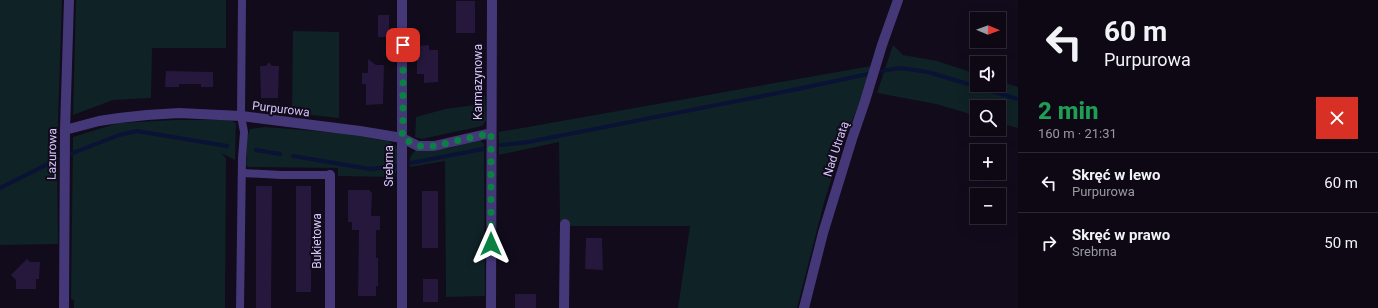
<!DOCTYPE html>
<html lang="pl">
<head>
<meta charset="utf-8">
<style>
  :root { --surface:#0d0814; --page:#16111d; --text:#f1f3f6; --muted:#9a9aa0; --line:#2d2934 }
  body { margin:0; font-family:Roboto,sans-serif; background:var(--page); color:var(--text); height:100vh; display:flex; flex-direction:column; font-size:15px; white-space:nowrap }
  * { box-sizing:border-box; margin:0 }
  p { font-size:13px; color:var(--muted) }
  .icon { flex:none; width:22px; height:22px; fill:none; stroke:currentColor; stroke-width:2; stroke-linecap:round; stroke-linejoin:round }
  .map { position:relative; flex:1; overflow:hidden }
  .sheet { display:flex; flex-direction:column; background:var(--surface); width:360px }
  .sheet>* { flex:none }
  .top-card { background:#0d0814; color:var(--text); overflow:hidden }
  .needle { width:26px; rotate:91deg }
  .tools { position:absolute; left:970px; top:12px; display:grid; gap:8px }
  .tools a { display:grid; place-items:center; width:36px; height:36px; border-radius:0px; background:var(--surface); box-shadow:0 4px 16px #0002,0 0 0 1px var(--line); font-size:20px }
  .pin { position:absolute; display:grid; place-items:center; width:34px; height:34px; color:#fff; margin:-17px; border-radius:8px; box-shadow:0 2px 6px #0006 }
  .me { position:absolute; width:44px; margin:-22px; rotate:0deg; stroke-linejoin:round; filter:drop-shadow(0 0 3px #0008) }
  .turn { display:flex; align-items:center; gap:14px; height:84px; padding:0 20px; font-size:18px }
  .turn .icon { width:52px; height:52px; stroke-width:2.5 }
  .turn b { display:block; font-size:28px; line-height:34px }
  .round { display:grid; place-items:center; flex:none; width:42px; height:42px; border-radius:0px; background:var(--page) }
  .headline { display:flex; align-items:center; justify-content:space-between; height:68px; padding:0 20px }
  h1 { font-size:24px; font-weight:800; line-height:30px; color:#1e9e55 }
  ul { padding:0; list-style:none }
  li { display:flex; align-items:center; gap:12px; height:60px; padding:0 20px; border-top:1px solid var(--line) }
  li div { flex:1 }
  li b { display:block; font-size:15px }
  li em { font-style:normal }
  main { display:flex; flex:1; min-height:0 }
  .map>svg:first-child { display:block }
  .green { fill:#0f2225 }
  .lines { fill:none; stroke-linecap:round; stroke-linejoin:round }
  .stream { stroke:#0a1236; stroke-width:4 }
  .building { fill:#25183c }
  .service { stroke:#453879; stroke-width:8 }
  .minor { stroke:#453879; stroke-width:10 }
  .route { stroke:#0b8043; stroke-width:7; stroke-dasharray:0 12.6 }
  .labels { text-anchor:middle; stroke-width:4; stroke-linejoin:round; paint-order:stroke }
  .street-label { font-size:12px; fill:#d6c7fd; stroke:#110b1b }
</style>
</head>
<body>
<main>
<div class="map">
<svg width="1018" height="308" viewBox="0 0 1018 308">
  <rect width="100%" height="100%" fill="#110b1b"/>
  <path class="green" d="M0,0h62l-5,151 1,93 -58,1z
    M76,0h150v48h-74l-1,50 -38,2 -40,15z
    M293,31l46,1v86l-47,-5z
    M893,45l10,10 34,6 40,13v11h22v-4l19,6v41l-19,-5v-16h-22v9l-41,-12 -59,-11z
    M871,66l-7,25 -21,52 -18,56 -28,109h-119l12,-82h-119l-11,-2 -1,-82 -60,13v-23z
    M485,95l1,25 -4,6 -60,13 -7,-2 1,-20 29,-8 30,-4z
    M176,120h54l6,3 -1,37 -14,-7 5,5 -1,150h-151v-8l-3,-1 2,-162 45,-14z
    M265,127l75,6 48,8 8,5c3,12 3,20 -2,31l-56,-1v-8l-90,-1 -2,-2 1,-27 3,-9z
    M474,140h6l4,4 1,152 -39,1 -1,-136 -35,6c-1,-8 0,-12 7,-18l13,1 20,-2z"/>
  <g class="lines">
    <path class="stream" d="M882,71l18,-3 28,4 90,27
      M501,145l27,-3 265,-52 75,-16
      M256,150l24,4
      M70,154l49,-19 18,-4 90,15
      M293,156l77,13 26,-3
      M411,163l72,-14
      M0,188l58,-29"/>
  </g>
  <path class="building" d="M456,1h19v32h-19z
    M378,15h11v22h-11z
    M429,45v5h9v32l-14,1v-9h-7v-28z
    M368,59l8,6h8l-1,39 -17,1v-21h-4v-11h6z
    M269,62l3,4h7l-1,32h-17l-1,-32h6z
    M166,71l47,1v15h-12v-3h-22v3h-14z
    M256,186h16l-1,122h-15z
    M296,186h15v106h-15z
    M348,190h22v2h2l-1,24h9v14h-4v28h2v28h-2v10h-18l1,-66h-7v-8h-4z
    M422,191h16v57h-16z
    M586,238h16l1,32 -18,-1z
    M27,259l3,3h10l-1,17h-3v10h-20v-9l-5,-5z
    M423,279h15v23h-15z
    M515,294h21v14h-21z"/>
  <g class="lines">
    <path class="service" d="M242,173l39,2h49
      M240,308l2,-150 2,-26 -3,-16 1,-116"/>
    <path class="minor" d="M65,130l34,-9 20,-3 28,-3 32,-2 62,3 119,15 42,7 16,8h16l57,-13
      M64,308l1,-178 4,-130
      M330,308v-133
      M402,308v-308
      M491,308l1,-308
      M564,308l1,-84
      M804,308l19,-75 29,-94 13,-38 17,-56 16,-45"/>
  </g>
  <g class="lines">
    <path class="route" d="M403,45v74l-1,19 16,8h16l57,-13v111"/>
  </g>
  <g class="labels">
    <g class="street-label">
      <text transform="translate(478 82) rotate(-90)" y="4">Karmazynowa</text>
      <text transform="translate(281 109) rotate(7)" y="4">Purpurowa</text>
      <text transform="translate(836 149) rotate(-72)" y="4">Nad Utratą</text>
      <text transform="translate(52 154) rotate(-89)" y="4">Lazurowa</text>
      <text transform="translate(389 166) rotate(-90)" y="4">Srebrna</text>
      <text transform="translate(317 241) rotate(-90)" y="4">Bukietowa</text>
    </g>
  </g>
</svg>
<div class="tools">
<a><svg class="needle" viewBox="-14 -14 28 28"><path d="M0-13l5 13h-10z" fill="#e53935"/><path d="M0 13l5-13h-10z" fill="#9a9aa0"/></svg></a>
<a><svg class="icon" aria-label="sound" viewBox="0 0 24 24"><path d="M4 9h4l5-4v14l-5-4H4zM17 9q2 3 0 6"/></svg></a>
<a><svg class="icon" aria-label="search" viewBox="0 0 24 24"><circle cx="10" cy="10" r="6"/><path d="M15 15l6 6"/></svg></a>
<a>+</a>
<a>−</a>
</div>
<div class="pin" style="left:403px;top:45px;background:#d93025"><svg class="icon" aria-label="arrive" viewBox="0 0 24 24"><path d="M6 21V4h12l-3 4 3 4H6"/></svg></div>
<svg class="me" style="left:491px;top:244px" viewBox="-20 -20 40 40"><path d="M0-17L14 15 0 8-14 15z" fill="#0b8043" stroke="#fff" stroke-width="4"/></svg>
</div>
<section class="sheet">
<div class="top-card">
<div class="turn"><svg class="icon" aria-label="left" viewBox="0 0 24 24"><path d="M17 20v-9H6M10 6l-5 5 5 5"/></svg><div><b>60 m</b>Purpurowa</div></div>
</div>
<div class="headline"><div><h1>2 min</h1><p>160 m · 21:31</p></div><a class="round" style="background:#d93025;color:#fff"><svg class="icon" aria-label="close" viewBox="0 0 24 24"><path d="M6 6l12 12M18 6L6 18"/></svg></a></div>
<ul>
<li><svg class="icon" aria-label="left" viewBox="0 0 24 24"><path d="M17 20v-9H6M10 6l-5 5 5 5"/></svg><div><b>Skręć w lewo</b><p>Purpurowa</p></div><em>60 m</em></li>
<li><svg class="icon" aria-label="right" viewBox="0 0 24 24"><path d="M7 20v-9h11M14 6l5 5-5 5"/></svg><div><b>Skręć w prawo</b><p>Srebrna</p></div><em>50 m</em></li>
</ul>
</section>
</main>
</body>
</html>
